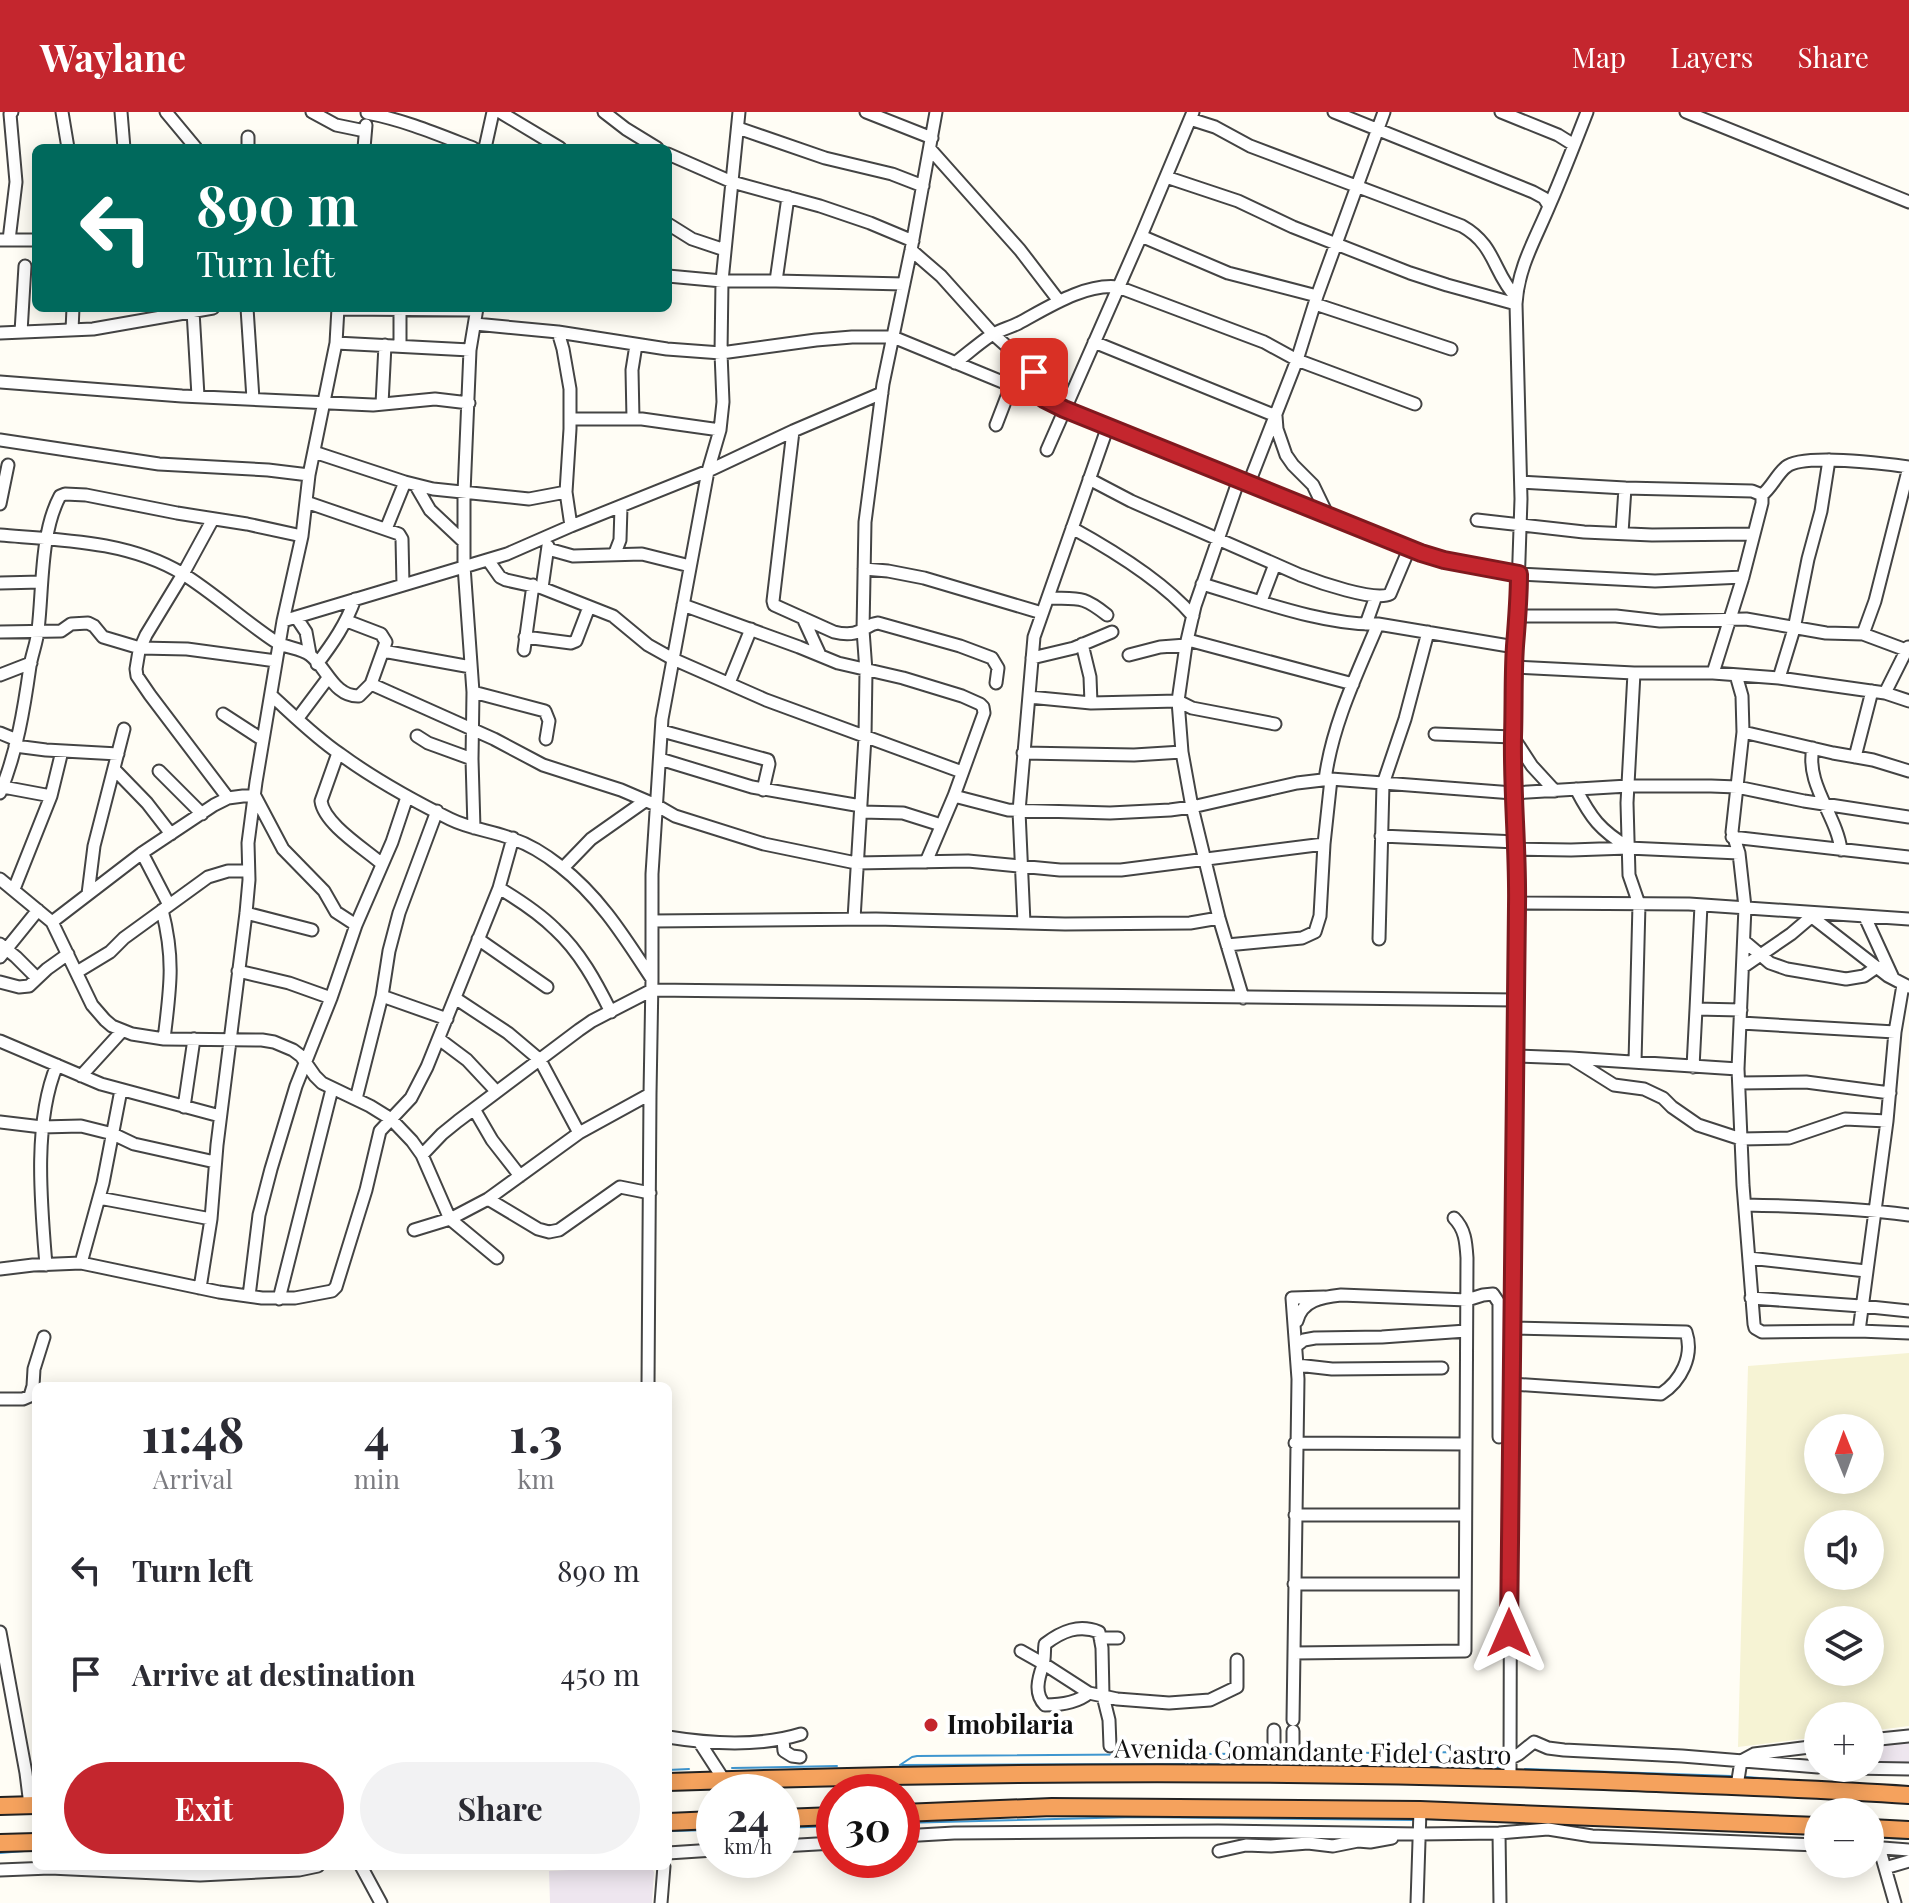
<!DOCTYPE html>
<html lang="en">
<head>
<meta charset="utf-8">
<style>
  :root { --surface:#fff; --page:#f2f2f3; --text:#2b2b33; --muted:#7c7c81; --accent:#c4262e }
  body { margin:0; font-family:"Playfair Display",serif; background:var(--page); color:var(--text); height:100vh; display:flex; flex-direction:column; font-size:30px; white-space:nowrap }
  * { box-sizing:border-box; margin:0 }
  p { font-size:26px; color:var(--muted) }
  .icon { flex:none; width:44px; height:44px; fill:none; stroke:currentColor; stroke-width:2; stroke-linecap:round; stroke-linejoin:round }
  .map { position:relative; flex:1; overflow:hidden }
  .drawer { position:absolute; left:32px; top:1270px; width:640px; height:488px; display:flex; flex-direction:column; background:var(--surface); border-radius:12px; box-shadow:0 4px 20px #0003 }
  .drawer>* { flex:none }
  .banner { position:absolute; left:32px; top:32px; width:640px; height:168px; border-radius:12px; box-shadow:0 4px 20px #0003; background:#00695c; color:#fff; overflow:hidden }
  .needle { width:52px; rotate:359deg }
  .buttons { position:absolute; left:1804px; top:1302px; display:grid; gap:16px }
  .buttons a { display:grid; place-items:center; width:80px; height:80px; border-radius:50%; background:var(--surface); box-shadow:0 4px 20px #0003; font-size:40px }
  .speed { position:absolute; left:696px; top:1662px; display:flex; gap:16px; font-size:40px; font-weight:700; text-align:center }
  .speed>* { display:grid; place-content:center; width:104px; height:104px; border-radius:50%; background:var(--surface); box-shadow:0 4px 20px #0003; line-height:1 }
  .speed small { font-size:20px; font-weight:400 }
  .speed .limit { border:12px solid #d22; background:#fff; color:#111 }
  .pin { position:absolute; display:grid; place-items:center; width:68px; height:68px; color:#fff; margin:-34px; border-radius:16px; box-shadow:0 4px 12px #0006 }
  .me { position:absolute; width:88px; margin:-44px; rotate:0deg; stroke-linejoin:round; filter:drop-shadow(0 0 6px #0008) }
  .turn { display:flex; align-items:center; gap:28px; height:168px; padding:0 32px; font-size:36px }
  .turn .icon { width:104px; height:104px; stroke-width:2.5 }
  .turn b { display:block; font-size:56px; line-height:68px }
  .eta { display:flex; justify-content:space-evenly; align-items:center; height:136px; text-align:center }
  .eta b { font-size:48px; font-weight:700; line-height:56px }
  .primary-button { display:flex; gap:16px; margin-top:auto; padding:16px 32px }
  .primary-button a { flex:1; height:92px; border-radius:48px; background:var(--accent); color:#fff; font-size:32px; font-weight:700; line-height:92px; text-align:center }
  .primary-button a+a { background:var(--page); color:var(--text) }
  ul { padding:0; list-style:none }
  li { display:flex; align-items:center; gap:24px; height:104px; padding:0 32px }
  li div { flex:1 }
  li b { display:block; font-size:30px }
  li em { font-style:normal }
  header { display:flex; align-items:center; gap:48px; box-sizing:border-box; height:112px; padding:0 40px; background:var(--accent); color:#fff }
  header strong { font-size:38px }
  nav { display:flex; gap:44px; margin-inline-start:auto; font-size:28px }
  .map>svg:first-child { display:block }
  .industrial { fill:#eee6ef }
  .farmland { fill:#f6f3d4; fill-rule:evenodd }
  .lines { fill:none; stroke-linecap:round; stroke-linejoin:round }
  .stream { stroke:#3f96cf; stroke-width:2 }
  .minor-casing { stroke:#444; stroke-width:15 }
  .highway-casing { stroke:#222; stroke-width:20 }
  .minor { stroke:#fff; stroke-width:11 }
  .highway { stroke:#f5a25d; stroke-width:16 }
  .route-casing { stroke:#7f191e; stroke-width:20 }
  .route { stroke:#c4262e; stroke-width:14 }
  .poi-dot { fill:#c4262e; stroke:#fff; stroke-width:3 }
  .labels { text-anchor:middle; stroke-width:8; stroke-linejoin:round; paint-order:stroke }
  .poi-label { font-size:26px; font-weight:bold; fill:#111; stroke:#fff; text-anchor:start }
  .street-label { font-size:26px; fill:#111; stroke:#fff }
</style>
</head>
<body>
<header>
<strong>Waylane</strong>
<nav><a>Map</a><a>Layers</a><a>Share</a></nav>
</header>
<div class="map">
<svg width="1909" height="1791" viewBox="0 0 1909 1791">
  <rect width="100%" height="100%" fill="#fffdf5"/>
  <path class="industrial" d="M1909,1630v23l-39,-1v-17z
    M650,1754l4,6 -2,31h-102l-1,-32z"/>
  <path class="farmland" d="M1909,1241v373l-39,5v-15h-52v21l-80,10 10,-381zM1818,1316h52v52h-52zM1870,1412v52h-52v-52zM1818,1508h52v52h-52z"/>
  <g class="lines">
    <path class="stream" d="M900,1653l12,-8 5,-1 567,-4 12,4 3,6 -1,6
      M902,1653l297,-1 303,4
      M732,1656l105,-2
      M1525,1657l206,7
      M668,1658l21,-1
      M1746,1665l54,4
      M0,1686h13
      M1425,1707l156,5
      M902,1711l233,-6 278,3
      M782,1716l52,-2
      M668,1719l46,-1
      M1743,1719l75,4
      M1870,1725l39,2
      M0,1741l36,-3"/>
    <defs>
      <path id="minor" d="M62,0l6,36
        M121,0l3,36
        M166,0l30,36
        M312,0l24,13 29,6
        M500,0l60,36
        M604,0l22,17 31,19
        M866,0l66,26
        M1334,0l199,80 11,6 5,8
        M1501,0l57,23 16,10
        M1686,0l223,90
        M367,1c37,7 70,21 106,35
        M1190,7l25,8 35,19 212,80c34,19 31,47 54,71
        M738,16l87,30 67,16 31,12
        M248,25v11
        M364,36l2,-23
        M485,36l8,-36
        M930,37l90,101 39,51
        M668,42l64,28 88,24 50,17 43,18
        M1166,65l72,24 55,26 117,46 37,12 69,19
        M668,112l24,15 33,11
        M1141,124l87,37 89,23
        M0,128h36
        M9,128l7,-58 -6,-68 2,-2
        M911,138l30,26 52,58 36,32 5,6 10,27
        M668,164l54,5h54l128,3
        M776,169l12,-84
        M1315,192l136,45
        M247,196l6,91
        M338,197l138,1
        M193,199l5,85
        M475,212l83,8 109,17 54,4 95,-13 36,-3h41l151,62 20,10 368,148 87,17 136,7 88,-4
        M72,218l1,-22
        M21,220l4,-66
        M558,220l5,17 7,40v40l-4,63 5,34
        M0,221l93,-4 120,-21
        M1094,230l182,74 1,13 9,26 7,10 20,20 15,31
        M336,231l134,7
        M400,234v-35
        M955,251c12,-9 23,-19 35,-27 9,-6 19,-8 29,-13 28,-15 66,-40 99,-36l146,55 33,18 118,44
        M0,270l182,14 191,9 62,-6 34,4
        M382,292l3,-59
        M570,307h72l78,11
        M633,307l-1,-49 4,-25
        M996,313l15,-39
        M793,319l-20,170 1,4 60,27c8,2 18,3 26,-1 8,-3 9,-7 18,-8l82,23 32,12 6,10 -2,15
        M0,328l159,24 109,6 41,5
        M1047,338l94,-214 52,-124
        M314,340l91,30 28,7 96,10 37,-7
        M1089,367l42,22 169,74c18,7 75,27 90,19l19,-45
        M1239,367l-44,127 -9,39 -8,56 4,51 10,55 27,111 24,80
        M1521,370l104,6 127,3 10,4v8l-19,74 -30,96
        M1249,371l48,-123 20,-64 67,-184
        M416,374l14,24 34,32
        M1762,383c10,-8 15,-21 24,-28 16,-14 101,-3 123,0l-34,134 -12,33
        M306,390l93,32 3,5 1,46
        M0,392l8,-39
        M213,407l-30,55 -37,61 -7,16 -3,18 1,7 13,19 78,103
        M1477,408l107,12 68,3 101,-1
        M1072,416c40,22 91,53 121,88
        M386,417l19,-47
        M1622,421l3,-45
        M0,423c62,5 129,6 183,39 32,20 61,47 93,68 10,6 25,6 34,13 17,13 24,42 49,41l12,-12 15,-42 -5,-8 -34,-13
        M548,437l25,7 69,-2 48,12
        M615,441l5,-13 1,-33
        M488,448l12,17 6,3 36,8 71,28 35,29 25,14 93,41 196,72
        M864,457l24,2 36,7 118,35
        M0,471l41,-1
        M1202,472c52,15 123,42 176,40l137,23
        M542,476l6,-42
        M1048,486c31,1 34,-3 59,17
        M1261,489l14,-37
        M683,493l116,42 39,16 65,15 59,18 18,8 3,3 1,6 -30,83 -28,66
        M1519,504h97l44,5 86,-2 80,14 37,1 43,16
        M296,505l10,15 4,22
        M803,506l17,37
        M283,509l224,-67 64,-28 137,-55 85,-40 89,-38
        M1366,512l10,-28
        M0,520l61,-1 10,-7 17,-1 6,3 9,11 37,11 47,1 89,12
        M525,525l46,6 5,-2 13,-34
        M1188,528l165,44
        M1082,532l8,33 1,26
        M524,538l9,-65
        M383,539l88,16
        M1129,543l31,-8 26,-2
        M1032,546l42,-10 38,-16
        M317,552c16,-21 29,-40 38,-65
        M1515,555l119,6h79l66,5 106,15 24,8
        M1634,561l-7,130 2,72 10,29 -4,158
        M0,563l31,-12
        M1736,563l6,21 1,36 -11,100 7,21 6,54 -7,162 5,116 11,139 1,4 7,4 97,-1 50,2
        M1779,566l15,-49 14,-70 13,-48 8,-51
        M729,571l22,-54
        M371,572l123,55 49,26 78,25 35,15 19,11 89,28 92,19 112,-2 92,9h61l203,-26
        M473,580l72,19 4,10 -3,18
        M1885,581l23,-46
        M271,583c22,20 44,42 69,59 34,25 72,46 110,65 20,10 43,12 63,20 18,6 33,16 47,27 40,31 65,72 92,113
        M1029,585l62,6 87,-2 14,7 83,16
        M223,602l40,26
        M298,606l30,-40
        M662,619l106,29 1,4 -6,26
        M1743,620l90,21 40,7 36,11
        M0,621l17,7
        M1435,622l78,3 19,29 23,25
        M417,624l11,7 44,16
        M15,634l31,4 72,4
        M1813,636c-8,36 24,68 28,102
        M338,641l-17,48c3,23 44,48 61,63
        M1023,641l111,2 48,-3
        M1855,645l17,-66
        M660,647l92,28 109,19
        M115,658l32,33 24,31
        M159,659l43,43
        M1325,668c7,-55 32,-106 53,-156
        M3,675l48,9
        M1576,677c15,29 24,41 52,58
        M0,681c17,-41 24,-84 30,-127 2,-12 7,-24 8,-36 5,-41 2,-97 22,-134l5,-2 21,1 91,18 70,11 55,12
        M954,684l54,14 102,3 60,-3 22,-3 105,-24 34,-4 182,14 115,-7h83l26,1 67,14 105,16
        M861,700l42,1 38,12
        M474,716l-2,-69 1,-67 -9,-126v-73l6,-143 7,-42
        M1381,724l136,6
        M1732,725l177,20
        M1517,737l54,1 57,-2 111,5
        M142,741l27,52
        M563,756l28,-29 54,-38
        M0,767l52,43 40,83 13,15 7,6 20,8 32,5 98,1 12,2 19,8 8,6 14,20 7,7 48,23 21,13 21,22 10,14 28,64 47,39
        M499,776c20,12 40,25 56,41 25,23 41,53 56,83
        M14,777l37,-93 11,-45
        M88,782l6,-48 30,-117
        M1517,791l172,1 220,15
        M1701,793l-5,104 45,1
        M162,798c13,50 8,79 2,129
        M246,801l66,17
        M1807,801l81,63 21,11
        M1865,805l28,61
        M854,807l11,-182 1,-66 -3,-41 2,-108 18,-138 28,-134 25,-138
        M652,809l224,-2 189,5 125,-1 29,-5
        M52,810l90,-69 72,-48 14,-7 15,-2h12l28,53 41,42 12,21 20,13
        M1024,811l-5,-112 15,-174 74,-211
        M478,827l69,48
        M1379,827l4,-155 22,-65 23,-87
        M1744,829l26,22 17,6 59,10 18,-3 13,-9
        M0,832l16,13 21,21
        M1227,833l75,-7 13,-6 5,-16 4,-72 7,-65
        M0,845l38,-47
        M1743,855l48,-33 20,-17
        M238,859l51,12 42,15
        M77,860l33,-20 14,-14 84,-61 20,-6h20
        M0,870l19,5 10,-1 18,-17 21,-15
        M382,884l65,23
        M455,886l53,35 32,27 39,73
        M1741,911l154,9
        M439,927l28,21 29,31
        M0,929l101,43 119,32
        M1514,944l57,2 167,11
        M1571,946l43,27 30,4 19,9 9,9 26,18 43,14 48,-1 56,-19 42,2
        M1693,955l3,-58
        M81,964l41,-45
        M1739,971l67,-1 84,11
        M356,987l26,-103 7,-45 10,-38 38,-102
        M184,995l10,-68
        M474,997l18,31 28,36
        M0,1010l42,5 39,-1 32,8 21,10 81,18
        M422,1043l20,-21 16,-13 121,-91 13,-9 60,-31 864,10
        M99,1086l112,21
        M488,1087l50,30 11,3 10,-2 61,-43 30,6
        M1745,1093c55,1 109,3 164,10
        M414,1118l36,-11 38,-20 91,-66 71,-39
        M1749,1146l117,13
        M81,1151l22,-80 18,-93
        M46,1153c-5,-61 -13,-143 11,-200
        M0,1157l33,-4 48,-2 138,29 43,6h33l37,-7 4,-4 30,-97 14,-59 31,-33 16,-31 72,-179 14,-50
        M200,1176l11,-69 6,-74 29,-232 3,-33 -1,-37 8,-61 27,-161 19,-85 7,-61 27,-132 2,-35
        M249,1184l10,-81 12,-46 25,-83 35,-88 25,-73 36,-83 15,-45
        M1751,1186l110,8 48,5
        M279,1187l53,-210
        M1297,1209c5,-21 25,-24 44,-26l126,5 16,-5 10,-1 6,9v134
        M1511,1216l175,4c8,24 -5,49 -25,62l-149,-10
        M1859,1219l28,-210 8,-89 8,-47
        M1296,1234l8,-6 11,-2 67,-1 84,-6
        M1297,1253l35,4 110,-1
        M648,1274l2,-292 2,-115v-105l10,-155 46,-248 12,-41 3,-28 -2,-49 1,-72 17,-169
        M0,1287h23l7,-3 3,-10 1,-17 10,-32
        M1295,1331l171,1
        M1295,1403h170
        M1294,1472h171
        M0,1520l26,141 4,32
        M1100,1526h18
        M1021,1539l23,13 45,29 28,6 52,4 41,-3 27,-13v-27
        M1294,1541l171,-2 2,-393c-1,-16 -2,-29 -13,-40
        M1089,1581c-12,10 -28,12 -44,12 -11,-11 -7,-26 -2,-40 2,-6 1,-14 2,-21 17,-13 34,-20 54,-12l3,16 1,48 6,24 1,26
        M1293,1608l5,-341 -6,-81 32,-1
        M668,1625c43,7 91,10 133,-3
        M783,1628l1,11 8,5 8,1
        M1870,1628l39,-4
        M700,1631l24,37
        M1293,1633v-14
        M1274,1634v-16
        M1509,1647l10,-5 15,-12 14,6 16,2 118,6 136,11
        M1741,1649l13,-7 64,-8
        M1851,1656l58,1
        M1510,1666l1,-450 6,-425v-61l-4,-49v-56l8,-238 -5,-195c2,-37 20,-66 34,-100 13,-30 25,-61 37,-92
        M1737,1674l4,-25
        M1499,1721l1,70
        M902,1724l52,-3 264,-2 201,3 80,-1 49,-4 44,7 226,9
        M782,1734l52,-3
        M1870,1735l39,3
        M1879,1735l16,56
        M1219,1739l27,-6 25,1 37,-3 25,3 25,-5 12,1 22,-4
        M668,1741l46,-3
        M361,1754l20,37
        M1885,1756l24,-7
        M0,1758l50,-2 150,7 99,-5 19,-4
        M661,1791l3,-37
        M1417,1791l3,-93"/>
      <path id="highway" d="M668,1670c312,-11 624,-12 936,-1 101,4 203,7 305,14
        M0,1694l36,-1
        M902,1701l150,-6 368,3 398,16
        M782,1706l52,-2
        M668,1710l46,-2
        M1870,1716l39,2
        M0,1731l36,-1"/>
    </defs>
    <use href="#minor" class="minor-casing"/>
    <use href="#highway" class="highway-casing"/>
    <use href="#minor" class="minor"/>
    <use href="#highway" class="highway"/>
  </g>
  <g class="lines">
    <defs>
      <path id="route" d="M1034,260l10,27 20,10 357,144 23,7 75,14c0,24 -2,48 -4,72 -2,30 -1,61 -2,91 -1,57 5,113 4,169 -3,243 -6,485 -8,727"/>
    </defs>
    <use href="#route" class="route-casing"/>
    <use href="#route" class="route"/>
  </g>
  <circle class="poi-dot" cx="931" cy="1613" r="8"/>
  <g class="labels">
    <g class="poi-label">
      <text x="947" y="1622">Imobilaria</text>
    </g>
    <g class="street-label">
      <text transform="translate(1313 1640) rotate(1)" y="9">Avenida Comandante Fidel Castro</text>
    </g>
  </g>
</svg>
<div class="buttons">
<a><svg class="needle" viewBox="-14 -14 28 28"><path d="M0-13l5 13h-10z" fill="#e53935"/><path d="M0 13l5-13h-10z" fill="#7c7c81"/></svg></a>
<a><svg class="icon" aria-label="sound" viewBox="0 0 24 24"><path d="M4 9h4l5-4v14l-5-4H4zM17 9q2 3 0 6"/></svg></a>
<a><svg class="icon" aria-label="layers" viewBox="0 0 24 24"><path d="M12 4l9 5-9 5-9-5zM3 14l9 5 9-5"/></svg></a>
<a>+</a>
<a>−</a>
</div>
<div class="speed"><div>24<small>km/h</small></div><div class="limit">30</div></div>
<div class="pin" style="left:1034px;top:260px;background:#d93025"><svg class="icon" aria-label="arrive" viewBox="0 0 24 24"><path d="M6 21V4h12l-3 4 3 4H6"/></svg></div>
<svg class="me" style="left:1509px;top:1521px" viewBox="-20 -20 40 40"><path d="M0-17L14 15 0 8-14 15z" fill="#c4262e" stroke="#fff" stroke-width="4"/></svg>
<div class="banner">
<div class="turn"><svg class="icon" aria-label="left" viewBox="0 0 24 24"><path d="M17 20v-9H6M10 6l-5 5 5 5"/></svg><div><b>890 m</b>Turn left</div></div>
</div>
<section class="drawer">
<div class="eta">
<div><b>11:48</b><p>Arrival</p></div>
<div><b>4</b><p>min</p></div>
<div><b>1.3</b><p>km</p></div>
</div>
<ul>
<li><svg class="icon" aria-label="left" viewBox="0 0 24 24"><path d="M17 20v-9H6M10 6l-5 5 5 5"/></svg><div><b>Turn left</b></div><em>890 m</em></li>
<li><svg class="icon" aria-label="arrive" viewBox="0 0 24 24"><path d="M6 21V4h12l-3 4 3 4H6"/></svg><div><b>Arrive at destination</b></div><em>450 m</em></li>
</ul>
<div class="primary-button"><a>Exit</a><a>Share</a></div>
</section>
</div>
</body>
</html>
